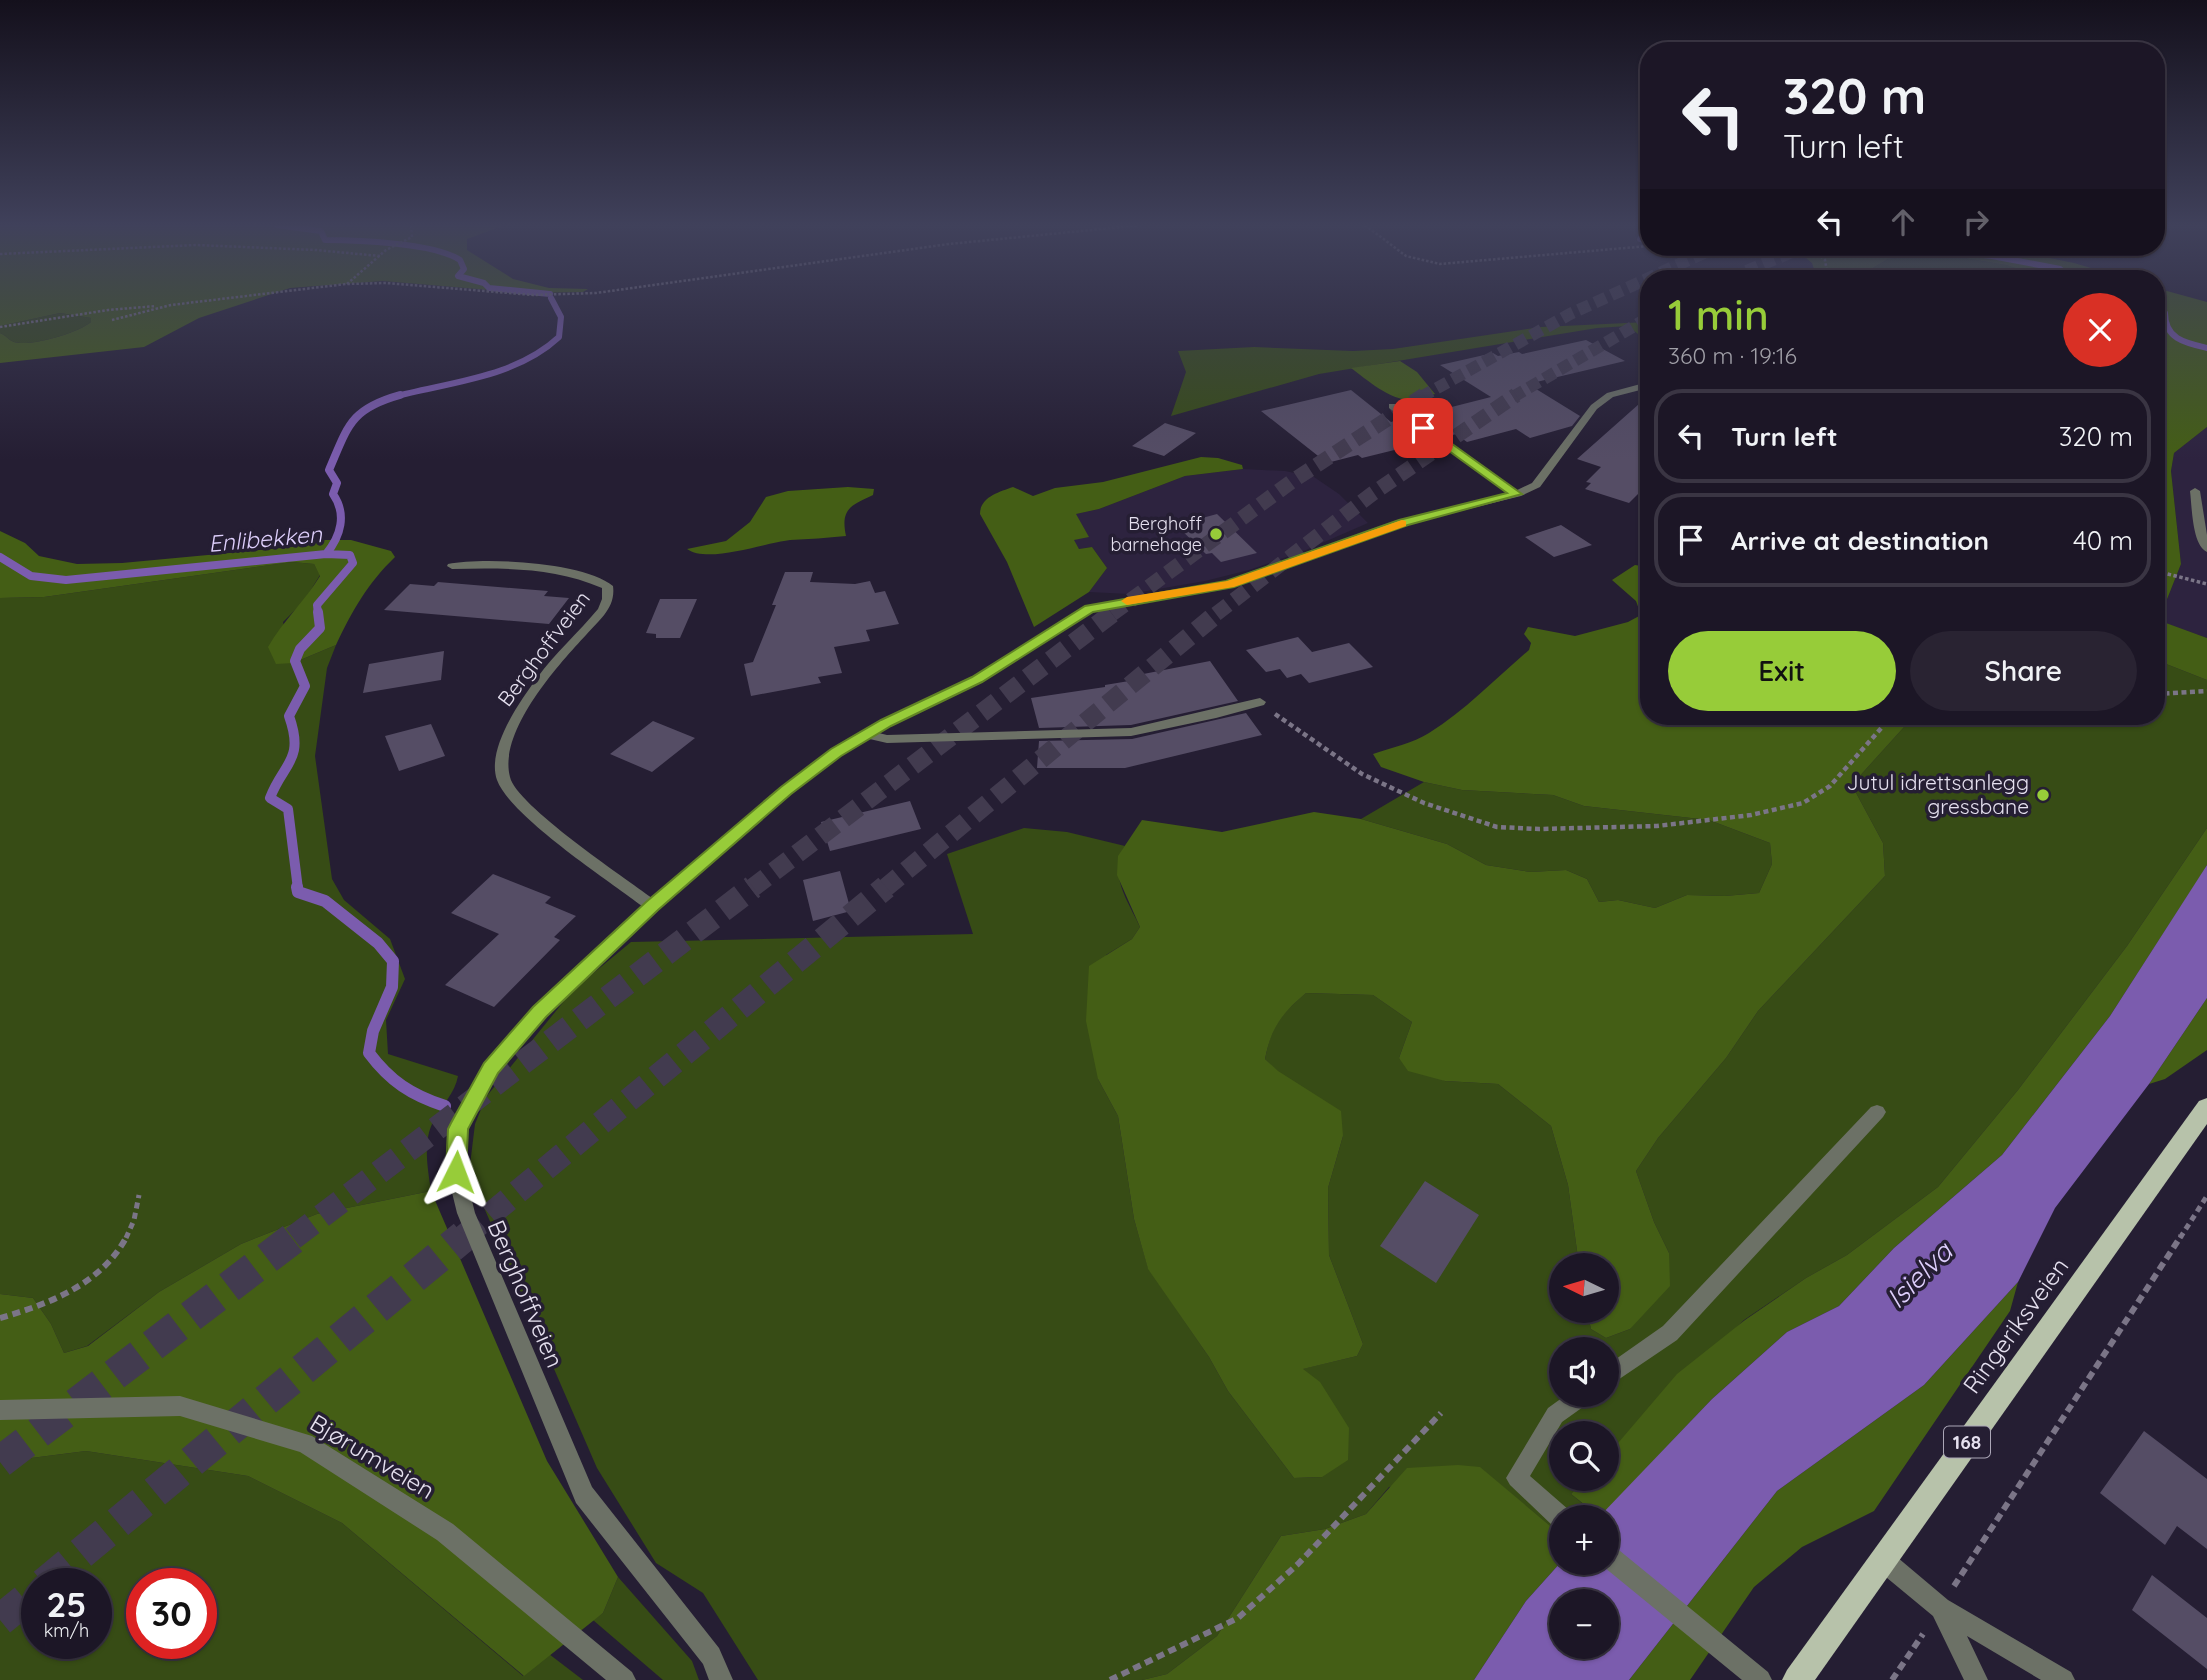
<!DOCTYPE html>
<html lang="en">
<head>
<meta charset="utf-8">
<style>
  :root { --surface:#1c1626; --page:#292332; --text:#f1f3f6; --muted:#a09fa7; --line:#3a3543; --accent:#97cc39 }
  body { margin:0; font-family:Quicksand,sans-serif; background:var(--page); color:var(--text); height:100vh; display:flex; flex-direction:column; font-size:26px; white-space:nowrap }
  * { box-sizing:border-box; margin:0 }
  p { font-size:23px; color:var(--muted) }
  .icon { flex:none; width:38px; height:38px; fill:none; stroke:currentColor; stroke-width:2; stroke-linecap:round; stroke-linejoin:round }
  .map { position:relative; flex:1; overflow:hidden }
  .details { position:absolute; left:1640px; top:270px; width:525px; height:455px; display:flex; flex-direction:column; background:var(--surface); border-radius:28px; box-shadow:0 2px 5px #0004,0 0 0 2px var(--line) }
  .details>* { flex:none }
  .hud { position:absolute; left:1640px; top:42px; width:525px; height:214px; border-radius:28px; box-shadow:0 2px 5px #0004,0 0 0 2px var(--line); background:#1c1626; color:var(--text); overflow:hidden }
  .needle { width:46px; rotate:275deg }
  .fabs { position:absolute; left:1549px; top:1253px; display:grid; gap:14px }
  .fabs a { display:grid; place-items:center; width:70px; height:70px; border-radius:50%; background:var(--surface); box-shadow:0 2px 5px #0004,0 0 0 2px var(--line); font-size:35px }
  .speed { position:absolute; left:21px; top:1568px; display:flex; gap:14px; font-size:35px; font-weight:700; text-align:center }
  .speed>* { display:grid; place-content:center; width:91px; height:91px; border-radius:50%; background:var(--surface); box-shadow:0 2px 5px #0004,0 0 0 2px var(--line); line-height:1 }
  .speed small { font-size:18px; font-weight:400 }
  .speed .limit { border:10px solid #d22; background:#fff; color:#111 }
  .pin { position:absolute; display:grid; place-items:center; width:60px; height:60px; color:#fff; margin:-30px; border-radius:14px; box-shadow:0 4px 10px #0006 }
  .me { position:absolute; width:77px; margin:-38px; rotate:3deg; stroke-linejoin:round; filter:drop-shadow(0 0 5px #0008) }
  .turn { display:flex; align-items:center; gap:24px; height:147px; padding:0 28px; font-size:32px }
  .turn .icon { width:91px; height:91px; stroke-width:2.5 }
  .turn b { display:block; font-size:49px; line-height:60px }
  .lanes { display:flex; align-items:center; height:66px; padding:0 28px; background:#0003; justify-content:center; gap:35px; direction:ltr }
  .lanes .off { opacity:.35 }
  .round { display:grid; place-items:center; flex:none; width:74px; height:74px; border-radius:37px; background:var(--page) }
  .overview { display:flex; align-items:center; justify-content:space-between; height:119px; padding:0 28px }
  h1 { font-size:42px; font-weight:600; line-height:52px; color:var(--accent) }
  .action { display:flex; gap:14px; margin-top:auto; padding:14px 28px }
  .action a { flex:1; height:80px; border-radius:42px; background:var(--accent); color:#111; font-size:28px; font-weight:600; line-height:80px; text-align:center }
  .action a+a { background:var(--page); color:var(--text) }
  ul { padding:0; list-style:none }
  li { display:flex; align-items:center; gap:21px; height:94px; margin:0 14px 10px; padding:0 14px; border:4px solid var(--line); border-radius:28px }
  li div { flex:1 }
  li b { display:block; font-size:26px }
  li em { font-style:normal }
  .map>svg:first-child { display:block }
  .built { fill:#2d233f }
  .green { fill:#374c15; fill-rule:evenodd }
  .forest { fill:#445e15 }
  .water { fill:#7b5cae; fill-rule:evenodd }
  .lines { fill:none; stroke-linecap:round; stroke-linejoin:round }
  .stream-far3 { stroke:#7b5cae; stroke-width:6 }
  .stream-far2 { stroke:#7b5cae; stroke-width:8 }
  .stream-far1 { stroke:#7b5cae; stroke-width:10 }
  .stream { stroke:#7b5cae; stroke-width:12 }
  .building { fill:#554d65 }
  .motorway-tunnel-far4 { stroke:#423b4f; stroke-width:12; stroke-dasharray:12 6; stroke-linecap:butt }
  .motorway-tunnel-far3 { stroke:#423b4f; stroke-width:15; stroke-dasharray:15 8; stroke-linecap:butt }
  .motorway-tunnel-far2 { stroke:#423b4f; stroke-width:19; stroke-dasharray:19 10; stroke-linecap:butt }
  .motorway-tunnel-far1 { stroke:#423b4f; stroke-width:24; stroke-dasharray:24 12; stroke-linecap:butt }
  .motorway-tunnel { stroke:#423b4f; stroke-width:32; stroke-dasharray:32 16; stroke-linecap:butt }
  .path-far4 { stroke:#7b7587; stroke-width:2.5; stroke-dasharray:2.5 2; stroke-linecap:butt }
  .path-far3 { stroke:#7b7587; stroke-width:3.5; stroke-dasharray:3.5 2.5; stroke-linecap:butt }
  .path-far2 { stroke:#7b7587; stroke-width:4.5; stroke-dasharray:5 3.5; stroke-linecap:butt }
  .path-far1 { stroke:#7b7587; stroke-width:5; stroke-dasharray:6 4.5; stroke-linecap:butt }
  .path { stroke:#7b7587; stroke-width:6; stroke-dasharray:8 5; stroke-linecap:butt }
  .service { fill:#6c7166; fill-rule:evenodd }
  .minor { fill:#6c7166; fill-rule:evenodd }
  .primary { fill:#b7c2aa; fill-rule:evenodd }
  .route { fill:#97cc39; stroke:#628525; stroke-width:2 }
  .slow { fill:#f59e0b }
  .poi-dot { fill:#97cc39; stroke:#251e33; stroke-width:2.5 }
  .labels { text-anchor:middle; stroke-width:7; stroke-linejoin:round; paint-order:stroke }
  .far-poi-label { font-size:18px; fill:#e5e0ef; stroke:#251e33; text-anchor:end }
  .shield { fill:#251e33; stroke:#aba6b7; stroke-width:2 }
  .shield-label { font-size:19px; font-weight:bold; fill:#e5e0ef }
  .street-label { font-size:21px; fill:#e5e0ef; stroke:#251e33 }
  .poi-label { font-size:21px; fill:#e5e0ef; stroke:#251e33; text-anchor:end }
  .water-label { font-size:23px; font-style:italic; fill:#decffc; stroke:#251e33 }
  .near-street-label { font-size:24px; fill:#e5e0ef; stroke:#251e33 }
  .near-water-label { font-size:28px; font-style:italic; fill:#decffc; stroke:#251e33 }
</style>
</head>
<body>
<div class="map">
<svg width="2207" height="1680" viewBox="0 0 2207 1680">
  <rect width="100%" height="100%" fill="#251e33"/>
  <path class="built" d="M2207,427v211l-42,-15 -5,-6 21,-53 -10,-93 3,-18z
    M1243,469l42,2 29,6 25,17 29,29 -62,27 -57,20 -44,11 -76,13 -40,-2 18,-24 -15,-21 -13,2 -6,-9 15,-4 -13,-22 24,-5 86,-33z"/>
  <path class="green" d="M1934,253l72,12 41,13h-209l-2,-5 5,-3 30,-1 17,-10z
    M60,313l31,5v4c-13,11 -60,25 -77,20 -6,-2 -8,-7 -14,-9v-7z
    M1648,322v11l-10,1 -10,-8 -31,2 -278,46 -148,42 15,-44 -8,-21 76,-4 99,4 40,-2 148,-22z
    M292,562l22,2 6,11 -16,26 -21,21 10,41 43,-18 -9,23 -12,88 17,123 12,21 46,39 15,40 -19,41 2,34 70,22c-3,17 -16,29 -24,44 -12,21 -6,49 -3,71l-114,23 -76,30 -82,48 -72,54 -23,7 -13,-29 -18,-26 -33,-4v-696l44,-1z
    M2156,660l51,20v148l-80,118 -109,144 -80,97 -91,68 -41,23 -62,42 -137,136 -1,-23h-45v46h24l-14,15 28,23h-38v18l-81,-67 -91,19 -23,27 -41,15 -44,7 -64,100 -50,38 -25,6h-384l-55,-87 -47,-30 -59,-95 -128,-295 6,-49 11,-27 87,-107 58,-48 342,-8 -26,-80 77,-26 43,4 58,14c-18,26 3,55 15,81l-8,12 -26,16 -8,124 20,37 16,103 14,49 61,89 19,34 66,87 28,-1 -20,-108 55,-13 6,-12 -34,-89 -1,-67 15,-52 -78,-77c6,-32 16,-45 41,-66l67,2 39,27 -13,36 46,23 53,3 53,42 17,59 11,80h-18v46h26l4,18 15,9 24,-9 39,-76 -15,-31 -18,-51 22,-33 68,-80 32,-47 127,-135 -2,-33 -28,-52 2,-12 57,-63h242zM1561,1349h45v46h-45z
    M1424,782l38,8 91,5 31,11 125,14 61,23 2,21 -13,29 -34,3 -38,-1 -32,13 -37,-8 -19,2 -12,-23 -21,-9 -36,2 -44,-7 -39,-21 -86,-25z
    M86,1451l162,25 94,47 181,153 26,-22 34,26h-583v-218zM37,1584h59v59h-59zM142,1584h59v59h-59z
    M618,1577l74,84 7,19h-36l-70,-60 10,-7z"/>
  <path class="forest" d="M0,225h505l-38,14v11l46,29 36,9 39,1 -5,3 -58,1 -142,-12 -93,7 -91,30 -55,29 -144,16v-30c6,2 8,7 14,9 17,5 64,-9 77,-20v-4l-31,-5 -60,13z
    M1793,247h203l78,16 51,15h-78l-41,-13 -72,-12 -46,6 -17,10 -30,1 -5,3 2,5h-25l2,-6 -3,-9z
    M2156,288l51,14v125l-33,26 -3,18 10,93 -21,53 6,6 41,15v42l-51,-20z
    M1400,361l17,11 18,22c-7,2 -16,6 -23,6 -21,1 -45,-20 -61,-32z
    M1201,457l17,1 24,7 1,4 -58,7 -86,33 -23,5 13,23 -15,3 5,9 13,-2 15,21 -18,24 -55,35 -27,-65 -27,-48c0,-17 19,-22 33,-27l20,9 22,-8 48,-6z
    M848,487l26,2 -1,6c-21,10 -33,13 -27,41 -19,2 -37,3 -56,4 -26,3 -82,24 -103,9l39,-8 24,-19 16,-25 22,-6z
    M0,531l25,12 14,13 38,8 45,-1 170,-16 30,-7h29l40,11 4,6c-27,26 -43,54 -59,88l-43,18 -17,1 -8,-17c15,-26 36,-45 52,-71l-6,-12 -22,-2 -248,35 -44,1z
    M1635,565l13,2v149h266l-57,63 -2,12 28,52 2,33 -127,135 -32,47 -68,80 -22,33 18,51 15,31 1,33 -40,43 -24,9 -15,-9 -4,-18h19v-46h-27l-11,-80 -17,-59 -53,-42 -53,-3 -37,-10 -9,-13 13,-36 -39,-27 -67,-2c-24,20 -35,35 -41,66l13,12 63,40 2,25 -15,52 1,67 34,89 -6,12 -54,13 17,13 29,46 -1,32 -26,17 -28,1 -66,-87 -19,-34 -61,-88 -14,-50 -16,-103 -20,-37 -12,-58 3,-55 43,-27 8,-12 -23,-52 1,-19 24,-36 80,12 92,-20 47,7 86,25 39,21 44,7 36,-2 21,9 12,23 19,-2 37,8 32,-13 38,1 34,-3 13,-29 -2,-21 -61,-23 -125,-14 -31,-11 -91,-5 -38,-8 -43,-15 -8,-13c18,-6 40,-11 56,-21 37,-23 67,-55 100,-83l2,-7 -7,-9 4,-7 47,9 53,-14 13,-7 -5,-14 -24,-21z
    M2207,828v37l-4,7 -93,144 -108,139 -108,93 -55,58 -52,26 -75,67 -112,118 -29,-23 14,-15h21l1,-23 70,-82 68,-54 61,-42 41,-23 91,-68 80,-97 109,-144z
    M2207,998v52l-42,29 -16,5z
    M431,1191l116,270 71,116 -15,36 -79,63 -182,-153 -94,-47 -162,-25 -86,11v-168l33,4 18,26 13,29 24,-7 71,-54 82,-48 76,-30z
    M2018,1282l-8,29 -136,200 -72,36 -48,40 -64,93h-61l148,-189 147,-106z
    M1458,1465l22,2 81,68v27l-35,39 -52,79h-332l25,-6 50,-38 64,-100 44,-7 41,-15 41,-46z"/>
  <path class="water" d="M2207,865v133l-58,86 -94,124 -37,74 -94,103 -147,106 -148,189h-155l52,-79 35,-39 45,1v-46h-7l113,-118 75,-67 52,-26 55,-58 108,-93 108,-139zM1561,1601h45v46h-45z"/>
  <g class="lines">
    <path class="stream-far3" d="M277,225l44,6 4,9c31,0 110,3 135,20l4,9 -6,7 26,7 5,5 61,6
      M1640,239l8,1
      M1850,247l81,2 61,7 68,13 11,9
      M2156,309l9,4c0,26 20,30 42,35
      M393,397c56,-15 122,-19 166,-60l2,-20 -10,-19"/>
    <path class="stream-far2" d="M326,554c15,-18 21,-40 7,-60l4,-11 -8,-13c19,-44 21,-61 71,-75
      M0,557l31,19 35,4 260,-26 24,1 3,8 -36,42 1,9"/>
    <path class="stream-far1" d="M298,889l-10,-80 -18,-11c13,-35 35,-37 19,-82l16,-30 -10,-25 5,-12 20,-21 -2,-16"/>
    <path class="stream" d="M297,887l1,5 27,9 53,42 15,18 -1,26 -19,44 -4,22c21,28 42,42 76,53"/>
  </g>
  <path class="building" d="M1586,340l39,21 -97,23 52,32 -8,10 -42,12 -14,-9 -49,13 -11,-8 -10,3 -30,-21 75,-19 -51,-32 53,-12 5,3 21,-4 3,2z
    M1351,390l40,32 9,-3 31,22 -69,17 -4,-3 -31,8 -66,-52z
    M1648,396v88l-19,19 -44,-14 6,-6 -5,-1 15,-15 -24,-8z
    M1165,423l31,10 -32,23 -32,-10z
    M1217,514l40,39 -36,9 -9,-9 -6,1 -30,-29z
    M1561,525l31,20 -38,12 -29,-20z
    M785,572h28l-3,10 45,2 15,-3 5,12 10,-2 14,33 -33,6 4,11 -36,6 8,26 -24,4 3,6 -70,13 -7,-32 9,-2 23,-57h-4z
    M438,582l110,9 -4,5 25,2 -20,26 -165,-14 26,-26 24,2z
    M660,599h37l-17,39h-24v-4l-10,-1z
    M1298,637l14,15 37,-9 24,24 -64,16 -8,-9 -14,4 -7,-9 -14,3 -20,-22z
    M444,651l-3,29 -78,13 6,-29z
    M1210,661l28,40 -107,24 -92,3 -8,-30 74,-11v-2l30,-5 -2,-4z
    M1246,713l16,22 -137,33h-88l2,-27 93,-2z
    M653,721l42,17 -43,34 -42,-18z
    M431,724l14,32 -46,15 -14,-35z
    M910,801l11,28 -91,22 -9,-29z
    M840,871l11,40 -38,10 -10,-41z
    M493,874l58,23 -6,6 31,13 -22,21 6,3 -66,67 -49,-22 54,-51 -48,-21z
    M1425,1181l54,34 -43,68 -56,-37z
    M2144,1431l63,48v70l-30,-23 -12,19 -65,-52z
    M2152,1575l55,43v51l-75,-59z"/>
  <g class="lines">
    <path class="motorway-tunnel-far4" d="M1730,278l74,-31
      M1421,397l149,-83 147,-67
      M1513,397l135,-79"/>
    <path class="motorway-tunnel-far3" d="M1112,614l179,-132 133,-87
      M1216,614l156,-120 144,-99"/>
    <path class="motorway-tunnel-far2" d="M751,889l363,-277
      M884,889l335,-277"/>
    <path class="motorway-tunnel-far1" d="M293,1238l460,-351
      M462,1238l424,-351"/>
    <path class="motorway-tunnel" d="M0,1462l296,-226
      M44,1584l420,-348
      M0,1620l37,-30"/>
    <path class="path-far4" d="M1365,225l41,31 34,8 208,-18
      M1811,247l14,13 3,18
      M0,254l196,-9 120,5 64,6
      M347,284l39,-34 26,-13 -1,-12
      M112,320l59,-15 175,-21 40,-1 147,12 63,-2 353,-49 193,-19
      M0,327l108,-17 48,-4"/>
    <path class="path-far3" d="M2156,571l51,13"/>
    <path class="path-far2" d="M2156,694l51,-3
      M1275,714l87,60 62,29 73,24 42,2 118,-3 94,-11 52,-12 27,-17 62,-70"/>
    <path class="path-far1" d="M126,1238l8,-18 5,-25
      M2180,1238l27,-42"/>
    <path class="path" d="M0,1318c49,-14 102,-34 127,-82
      M1954,1586l227,-350
      M1110,1680l128,-62 60,-54 143,-151
      M1892,1680l31,-46"/>
    <path class="service" d="M1389,404h6l127,90 -9,2 -124,-88z
      M2195,488l5,3 7,44v17c-15,-7 -15,-45 -17,-61z
      M1260,698l6,4 -2,3 -48,13 -85,18 -244,7 -26,-6 -1,-3 6,-4 21,5 244,-7z
      M1877,1105l6,2 3,5 -3,5 -206,223 -71,48v-22l57,-40 208,-219z
      M1566,1395h27l-3,7 -28,20 -32,54 39,34 2,7h-10v12l-8,-3 -43,-41 -4,-7 42,-70z
      M1606,1543l8,3 154,126 4,8h-30l-143,-117h7z
      M1883,1549l8,3 57,48 123,72 4,8h-34l-74,-44 21,44h-24l-31,-64 -58,-48 -3,-8 3,-8z"/>
    <path class="minor" d="M1648,382v6l-35,9 -16,12 -57,78 -19,9 -113,28 -175,63 -141,25 -111,71 -91,43 -49,29 -50,38 -134,117 -112,106 -48,57 -30,57 -2,42 10,41 117,274 127,161 14,32h-24l-6,-16 -127,-161 -119,-290 -10,-41 2,-43 36,-66 48,-55 109,-102c-33,-25 -132,-90 -145,-126 -11,-31 23,-79 40,-102 18,-25 41,-45 61,-69l4,-10v-11c-49,-21 -98,-20 -150,-19l-5,-3 1,-2c37,-7 136,-2 165,22 3,22 -14,34 -27,49 -29,31 -88,97 -76,142 6,28 115,101 142,121l129,-111 50,-38 51,-29 91,-43 112,-70 142,-25 173,-62 113,-28 19,-9 59,-78 16,-12z
      M180,1396l132,40 141,88 179,148 4,8h-30l-169,-140 -137,-88 -120,-36 -180,4v-20z"/>
    <path class="primary" d="M2207,1098v26l-392,556h-33l5,-10 412,-569z"/>
  </g>
  <linearGradient id="sky" x2="0" y2="1"><stop stop-color="#14101c"/><stop offset="0.49" stop-color="#40415b"/><stop offset="1" stop-color="#40415b" stop-opacity="0"/></linearGradient>
  <rect width="2207" height="460" fill="url(#sky)"/>
  <path class="route" d="M1420,426h7l95,68 -114,31 -174,62 -141,25 -111,70 -91,44 -50,30 -50,38 -133,116 -112,107 -48,56 -30,56 -2,43 -3,6 -7,3 -7,-3 -3,-6 2,-43 3,-6 33,-60 49,-56 113,-105 135,-115 50,-38 50,-29 91,-43 113,-71 141,-25 173,-61 108,-27 -87,-63z"/>
  <path class="slow" d="M1402,520l4,1v5l-172,61 -107,18 -6,-4 6,-4 100,-16z"/>
  <g class="poi-dot">
    <circle cx="1216" cy="534" r="7"/>
    <circle cx="2043" cy="795" r="7"/>
  </g>
  <g class="labels">
    <g class="far-poi-label">
      <text x="1202" y="530">Berghoff<tspan x="1202" dy="21">barnehage</tspan></text>
    </g>
    <rect class="shield" x="1944" y="1426.5" width="46" height="31" rx="5"/>
    <g class="shield-label">
      <text x="1967" y="1449">168</text>
    </g>
    <g class="street-label">
      <text transform="translate(544 649) rotate(-53)" y="7">Berghoffveien</text>
    </g>
    <g class="poi-label">
      <text x="2029" y="790">Jutul idrettsanlegg<tspan x="2029" dy="24">gressbane</tspan></text>
    </g>
    <g class="water-label">
      <text transform="translate(265 539) rotate(-5)" y="8">Enlibekken</text>
    </g>
    <g class="near-street-label">
      <text transform="translate(525 1294) rotate(67)" y="8">Berghoffveien</text>
      <text transform="translate(2016 1326) rotate(-54)" y="8">Ringeriksveien</text>
      <text transform="translate(372 1457) rotate(31)" y="8">Bjørumveien</text>
    </g>
    <g class="near-water-label">
      <text transform="translate(1919 1275) rotate(-45)" y="10">Isielva</text>
    </g>
  </g>
</svg>
<div class="fabs">
<a><svg class="needle" viewBox="-14 -14 28 28"><path d="M0-13l5 13h-10z" fill="#e53935"/><path d="M0 13l5-13h-10z" fill="#a09fa7"/></svg></a>
<a><svg class="icon" aria-label="sound" viewBox="0 0 24 24"><path d="M4 9h4l5-4v14l-5-4H4zM17 9q2 3 0 6"/></svg></a>
<a><svg class="icon" aria-label="search" viewBox="0 0 24 24"><circle cx="10" cy="10" r="6"/><path d="M15 15l6 6"/></svg></a>
<a>+</a>
<a>−</a>
</div>
<div class="speed"><div>25<small>km/h</small></div><div class="limit">30</div></div>
<div class="pin" style="left:1423px;top:428px;background:#d93025"><svg class="icon" aria-label="arrive" viewBox="0 0 24 24"><path d="M6 21V4h12l-3 4 3 4H6"/></svg></div>
<svg class="me" style="left:456px;top:1172px" viewBox="-20 -20 40 40"><path d="M0-17L14 15 0 8-14 15z" fill="#97cc39" stroke="#fff" stroke-width="4"/></svg>
<div class="hud">
<div class="turn"><svg class="icon" aria-label="left" viewBox="0 0 24 24"><path d="M17 20v-9H6M10 6l-5 5 5 5"/></svg><div><b>320 m</b>Turn left</div></div>
<div class="lanes"><svg class="icon" aria-label="left" viewBox="0 0 24 24"><path d="M17 20v-9H6M10 6l-5 5 5 5"/></svg><svg class="icon off" aria-label="ahead" viewBox="0 0 24 24"><path d="M12 20V5M6 11l6-6 6 6"/></svg><svg class="icon off" aria-label="right" viewBox="0 0 24 24"><path d="M7 20v-9h11M14 6l5 5-5 5"/></svg></div>
</div>
<section class="details">
<div class="overview"><div><h1>1 min</h1><p>360 m · 19:16</p></div><a class="round" style="background:#d93025;color:#fff"><svg class="icon" aria-label="close" viewBox="0 0 24 24"><path d="M6 6l12 12M18 6L6 18"/></svg></a></div>
<ul>
<li><svg class="icon" aria-label="left" viewBox="0 0 24 24"><path d="M17 20v-9H6M10 6l-5 5 5 5"/></svg><div><b>Turn left</b></div><em>320 m</em></li>
<li><svg class="icon" aria-label="arrive" viewBox="0 0 24 24"><path d="M6 21V4h12l-3 4 3 4H6"/></svg><div><b>Arrive at destination</b></div><em>40 m</em></li>
</ul>
<div class="action"><a>Exit</a><a>Share</a></div>
</section>
</div>
</body>
</html>
